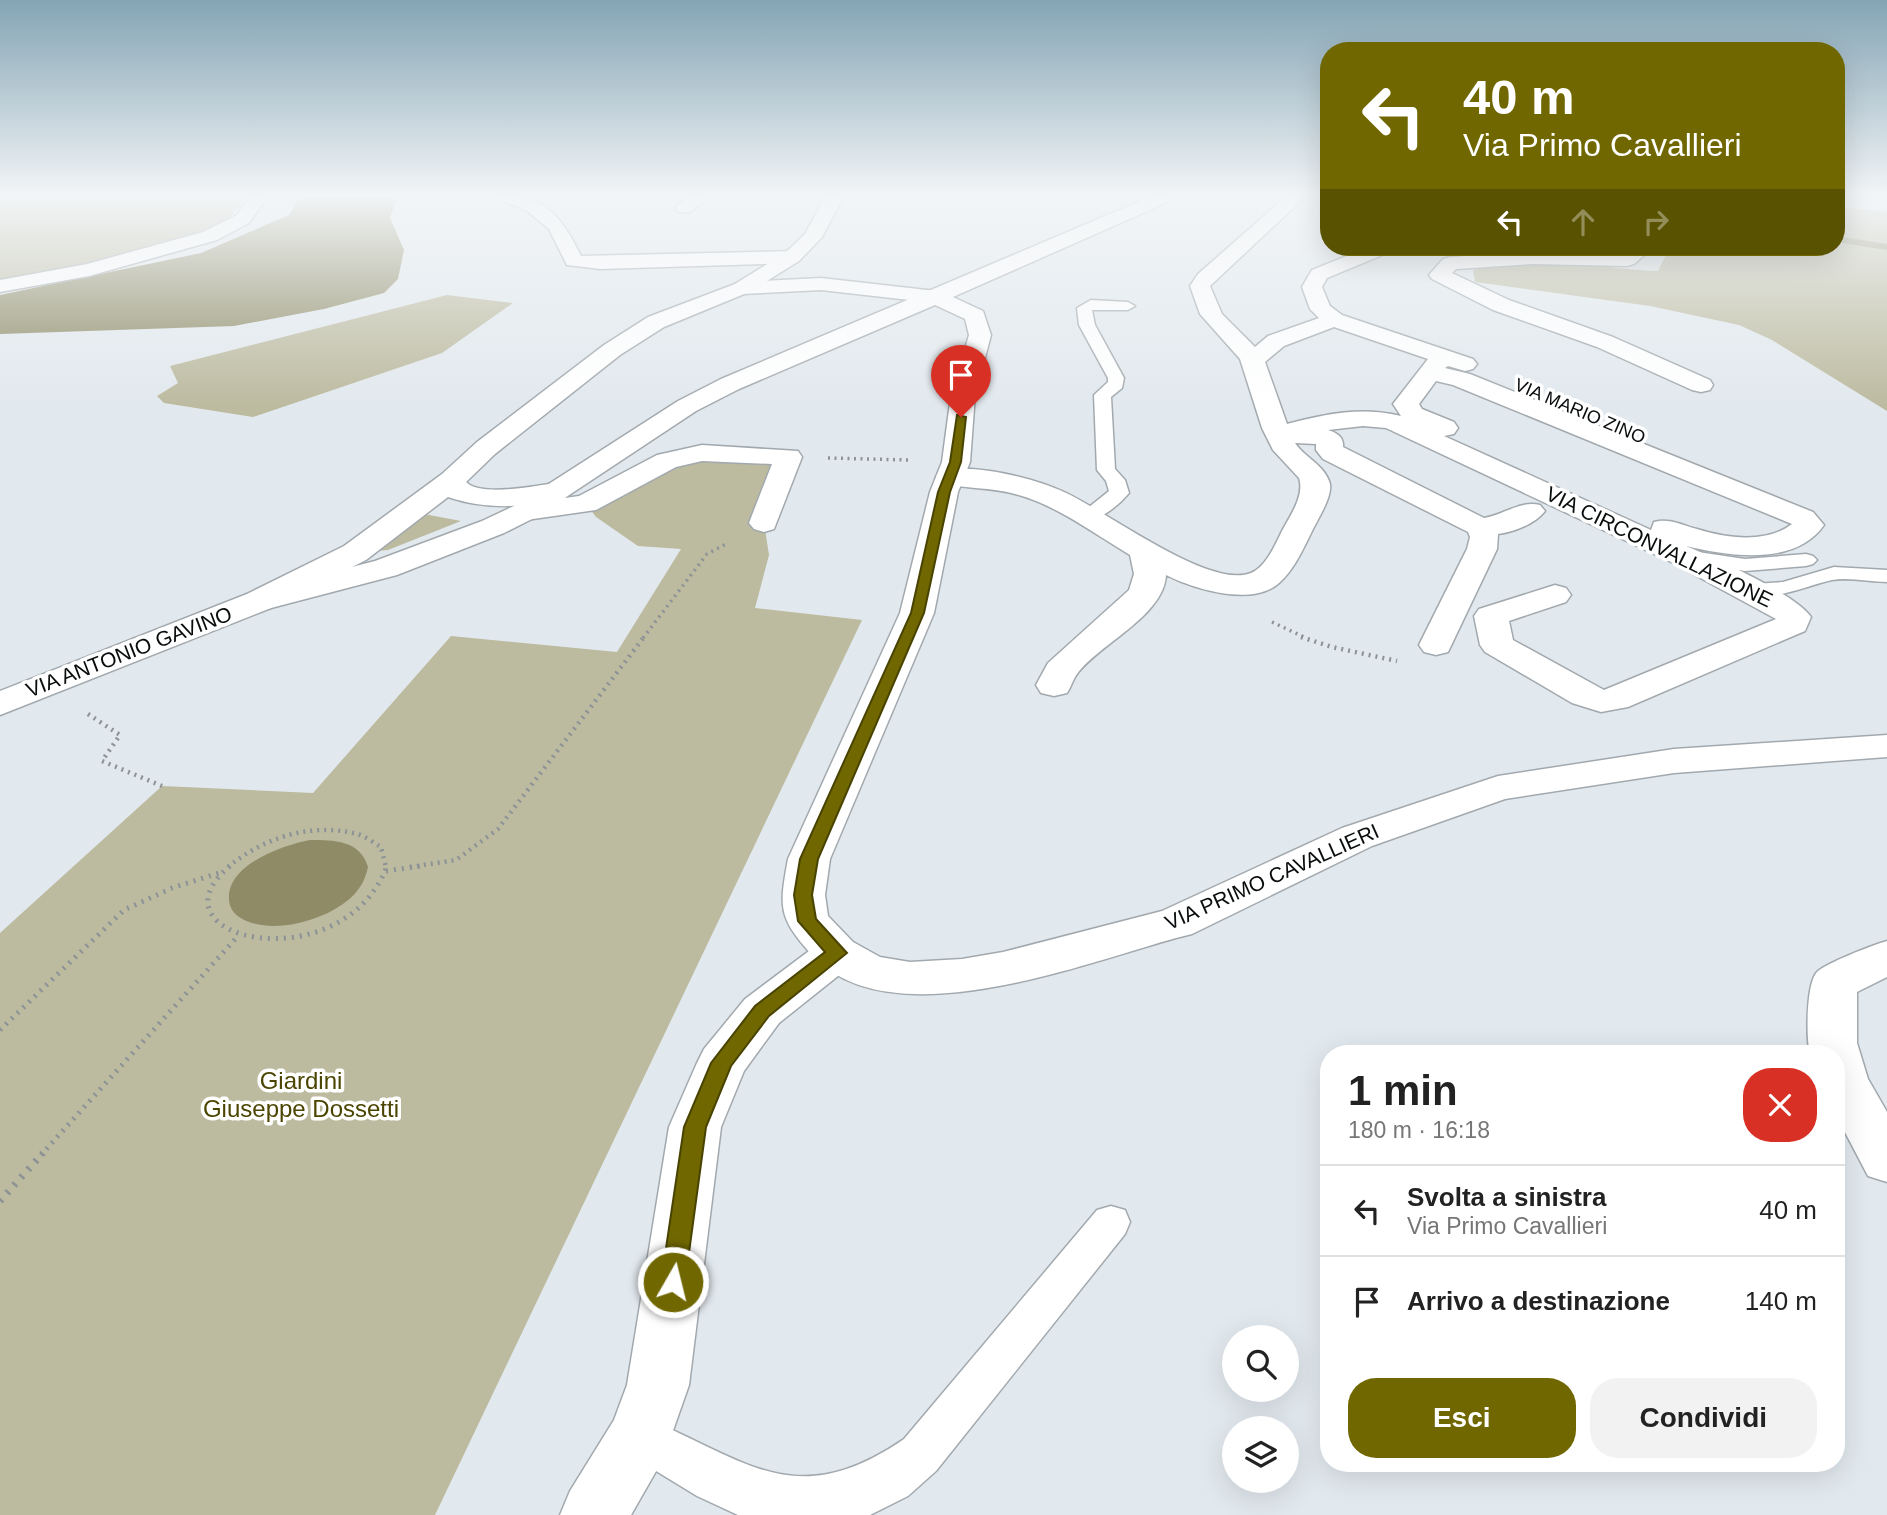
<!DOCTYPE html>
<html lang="it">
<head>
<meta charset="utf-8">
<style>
  :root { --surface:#fff; --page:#f2f2f2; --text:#222; --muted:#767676; --line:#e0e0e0; --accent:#706700 }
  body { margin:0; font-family:Helvetica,sans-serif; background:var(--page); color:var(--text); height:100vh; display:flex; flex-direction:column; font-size:26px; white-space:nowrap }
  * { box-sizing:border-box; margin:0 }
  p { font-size:23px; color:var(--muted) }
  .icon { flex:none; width:38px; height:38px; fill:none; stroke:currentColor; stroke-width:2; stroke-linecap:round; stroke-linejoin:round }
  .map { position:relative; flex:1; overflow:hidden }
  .panel { position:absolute; left:1320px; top:1045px; width:525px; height:427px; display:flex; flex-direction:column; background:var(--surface); border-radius:28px; box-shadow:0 7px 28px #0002 }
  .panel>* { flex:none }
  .banner { position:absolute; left:1320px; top:42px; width:525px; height:214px; border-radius:28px; box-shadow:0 7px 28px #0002; background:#706700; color:#fff; overflow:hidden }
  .buttons { position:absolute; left:1222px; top:1325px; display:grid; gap:14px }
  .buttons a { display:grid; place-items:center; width:77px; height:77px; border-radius:50%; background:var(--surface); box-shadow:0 7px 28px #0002; font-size:35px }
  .pin { position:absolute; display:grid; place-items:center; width:60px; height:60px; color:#fff; margin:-72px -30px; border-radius:50% 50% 50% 0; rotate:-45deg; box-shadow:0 0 7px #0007 }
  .pin .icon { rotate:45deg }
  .me { position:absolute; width:77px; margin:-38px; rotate:8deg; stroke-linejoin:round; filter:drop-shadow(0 0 5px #0008) }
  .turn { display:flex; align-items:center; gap:24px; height:147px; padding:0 28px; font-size:32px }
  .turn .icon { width:91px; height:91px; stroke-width:2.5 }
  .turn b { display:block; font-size:49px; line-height:60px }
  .lanes { display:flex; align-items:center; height:66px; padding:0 28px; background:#0003; justify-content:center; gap:35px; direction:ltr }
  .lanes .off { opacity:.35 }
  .round { display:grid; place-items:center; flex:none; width:74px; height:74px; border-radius:28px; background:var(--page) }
  .overview { display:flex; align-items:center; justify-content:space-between; height:119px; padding:0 28px }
  h1 { font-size:42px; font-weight:800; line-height:52px }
  .cta { display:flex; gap:14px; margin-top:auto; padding:14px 28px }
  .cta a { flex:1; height:80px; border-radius:28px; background:var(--accent); color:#fff; font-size:28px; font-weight:800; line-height:80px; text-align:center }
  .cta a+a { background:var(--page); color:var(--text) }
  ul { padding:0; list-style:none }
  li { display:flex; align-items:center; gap:21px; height:91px; padding:0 28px; border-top:2px solid var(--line) }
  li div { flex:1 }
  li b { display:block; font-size:26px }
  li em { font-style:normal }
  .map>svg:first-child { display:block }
  .green { fill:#bcba9f }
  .water { fill:#8e8b66 }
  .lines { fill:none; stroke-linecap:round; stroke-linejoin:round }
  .stream { fill:#8e8b66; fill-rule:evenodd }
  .service-casing { stroke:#a2a9ae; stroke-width:3 }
  .minor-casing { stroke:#a2a9ae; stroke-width:3 }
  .tertiary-casing { stroke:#a2a9ae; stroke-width:3 }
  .secondary-casing { stroke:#a2a9ae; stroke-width:3 }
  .path-far3 { stroke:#8c9295; stroke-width:3.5; stroke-dasharray:2 4.5; stroke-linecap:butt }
  .path-far2 { stroke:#8c9295; stroke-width:4.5; stroke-dasharray:2 5; stroke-linecap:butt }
  .path-far1 { stroke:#8c9295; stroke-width:5; stroke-dasharray:2 6; stroke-linecap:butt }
  .path { stroke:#8c9295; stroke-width:7; stroke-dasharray:2.5 8; stroke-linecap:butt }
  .service { fill:#fff; fill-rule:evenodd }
  .minor { fill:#fff; fill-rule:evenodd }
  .tertiary { fill:#fff; fill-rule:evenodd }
  .secondary { fill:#fff; fill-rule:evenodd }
  .route { fill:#706700; stroke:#494300; stroke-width:2 }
  .labels { text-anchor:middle; stroke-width:7; stroke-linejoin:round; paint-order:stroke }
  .far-street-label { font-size:18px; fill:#090c0d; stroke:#fff }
  .street-label { font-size:21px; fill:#090c0d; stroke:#fff }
  .near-park-label { font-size:24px; fill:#4b4500; stroke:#fff }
</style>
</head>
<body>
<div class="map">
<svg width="1887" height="1515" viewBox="0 0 1887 1515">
  <rect width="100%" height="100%" fill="#e2e9ee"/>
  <path class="green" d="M0,194h248l-22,28 -43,16 -87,24 -96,18z
    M1836,206l51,6v199l-115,-71 -33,-15 -89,-19 -175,-24 -2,-12c34,-7 69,-8 104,-6 27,1 53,7 81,7l10,-20 -2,-4h170z
    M447,295l66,8 -71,50 -189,64 -89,-14 -7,-7 21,-13 -8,-17z
    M788,457l-24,66 5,32 -14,53 107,12 -427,895h-435v-582l162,-147 151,7 138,-157 166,16 64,-103 -43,-3 -42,-29 -10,-13 81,-43z
    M424,514l37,7 -73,29 -12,1z"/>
  <path class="water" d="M302,194h96l-8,24 14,32 -6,29 -14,14 -60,16 -90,17 -234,8v-39l201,-42 88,-38z
    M310,840c24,0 50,0 58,27 -2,9 -5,17 -11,24 -22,28 -87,47 -118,26 -6,-4 -10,-11 -10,-18 -2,-35 55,-54 81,-59z"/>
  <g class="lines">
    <path class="stream" d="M1836,236l51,8v6l-51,-8z"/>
    <defs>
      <path id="service" d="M1091,300l37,2 7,4 -7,4h-36l3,15 29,53 -2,10 -11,9 4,72 10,11 4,13c-10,12 -32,31 -48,27l-3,-4 31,-25 -3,-10 -9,-11 -3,-75 14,-13v-4l-29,-53 -2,-17z
        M1691,551l54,8 61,-5 7,2 4,4 -4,4 -7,2 -61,5 -61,-10 -4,-4 4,-4z
        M1834,567l53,3v12c-17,0 -38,-5 -55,-2 -30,7 -59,22 -91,15l-3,-5 3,-5 42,-3z
        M1111,1206l14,4 5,12 -5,12 -189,237 -28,25 -38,19h-132l-41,-19 -72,-44 -7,-15 7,-15 15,-6c105,42 153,99 264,23l193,-229z"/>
      <path id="minor" d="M491,194c51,-1 69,19 90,62l211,-5 10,6 -10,6 -192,6 -33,-4 -18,-36 -23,-19 -32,-12z
        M693,194h20l-23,18h-12l-3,-4z
        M1289,194h19l-98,92 12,28 33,33 13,-11 51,-18 -9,-9 -8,-22 10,-17 57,-23h25l-2,4 -65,27 -5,9 8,19 12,9 131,44 4,5 -4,5 -8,2 -17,-5 -3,2 25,6 343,138 11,13c-29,42 -96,31 -138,21 29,12 109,48 125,71l-6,14 -177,76 -27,5 -29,-9 -87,-51 -5,-7 -6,-29 5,-7 76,-24 11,3 5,7 -5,7 -57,19 4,19 91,50 172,-71 -105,-57 -285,-134 -23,-2 -35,4c9,3 16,7 15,17l141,71c20,-3 36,-18 56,-13l5,6c-10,13 -31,21 -47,23l-1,15 -49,103 -12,3 -12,-3 -5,-7 48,-96 3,-12 -2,-5 -145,-73 -7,-9v-6l-21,-1c10,15 30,22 35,41 2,13 -11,33 -17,45 -9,18 -18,40 -34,54 -27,24 -85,6 -113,-8 -2,41 -67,69 -89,99 -4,5 -6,13 -10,19l-13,3 -13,-3 -5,-8 12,-22 81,-73 5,-16 -4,-19c-37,-22 -73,-50 -115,-61 -24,-7 -50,-5 -75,-11l-4,-6 4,-6c34,-8 93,7 124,21 41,18 145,98 187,81 15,-6 24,-28 31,-42 8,-15 23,-36 17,-53l-26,-28 -11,-22 -22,-69 -40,-45 -10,-28 8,-12zM1334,327l94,32 -35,45 8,12c-40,-10 -76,-2 -114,8l-22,-62 19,-16zM1436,381l17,4 339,139c-26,20 -66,14 -95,5 -16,-4 -27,-11 -43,-7l-3,8 -207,-94 10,-2 4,-6 -4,-6 -32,-13 -3,-5z
        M1632,247h22l-20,17 -7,2 -94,-2 -77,5 -4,4 57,27 104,37 97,43 3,5 -3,5 -9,2 -9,-2 -95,-43 -104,-37 -61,-31 -3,-4 14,-16 7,-2 83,-5 89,2z
        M821,278l115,13 7,2 4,4 -4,4 -7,2 -115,-13 -79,4 -7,-2 -3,-4 3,-4 7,-2z
        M702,445l96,6 4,6 -28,72 -10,3 -10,-3 -5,-6 23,-59 -70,-3 -26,6 -80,43 -70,10 -10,-3 -5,-6 5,-6 63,-9 78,-41z
        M837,937l16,5 7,11 -7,11 -74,59 -35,48 -23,56 -32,258 -26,74 -32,56h-71l10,-24 44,-71 13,-35 42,-258 28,-64 7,-14 41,-50 76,-57z
        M1887,941v36l-30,15v51l11,36 19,33v70l-19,-6 -32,-61v-61h-26c-4,-16 -4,-70 7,-82 9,-9 56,-27 70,-31z"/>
      <path id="tertiary" d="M827,194h18l-23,43 -23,24 -50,31 -85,35 -44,28 -125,99 -29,28c15,15 68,4 89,1l10,3 4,6 -4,6c-39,10 -79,12 -117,-1l-82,63 -95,48 -12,3 -12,-3 -4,-7 4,-7 97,-48 98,-72 35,-32 127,-97 44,-28 87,-33 50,-31 20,-19z"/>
      <path id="secondary" d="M251,194h18l-20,29 -32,17 -128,36 -89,16v-12l87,-16 116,-32 34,-17z
        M1157,194h23l-3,4 -224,99 30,14 8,24 -16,60 -5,67 -12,30 -24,121 -104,246 -5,36 3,21 25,26 27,15 30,5 52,-3 41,-7 159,-41 180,-83 156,-52 176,-27 213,-14v22l-213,16 -169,26 -133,47 -180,88 -16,4c-94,26 -287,102 -364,17 -34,-38 -33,-47 -24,-96l112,-246 30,-121 12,-30 9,-67 18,-60 -4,-16 -30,-14 -196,84 -43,22 -160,106 -32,16 -107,42 -126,33 -271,107v-24l247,-97 128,-33 107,-40 34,-16 162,-104 43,-22z"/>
    </defs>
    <use href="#service" class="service-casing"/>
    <use href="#minor" class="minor-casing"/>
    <use href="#tertiary" class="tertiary-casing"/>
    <use href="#secondary" class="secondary-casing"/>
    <path class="path-far3" d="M828,458l82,2
      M1272,622l34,16
      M643,638l64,-84 19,-10"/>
    <path class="path-far2" d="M1301,637l31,10 65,14
      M88,714l32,21 -18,26 60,25
      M228,867c35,-29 83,-45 129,-33 8,2 17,9 24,13l5,20
      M410,867l46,-7 42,-31 146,-192"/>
    <path class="path-far1" d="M230,866c-88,73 112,118 157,0
      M386,871l35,-5
      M0,1030l124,-120 48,-22 50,-16
      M41,1155l197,-219"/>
    <path class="path" d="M0,1201l43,-48"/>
    <use href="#service" class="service"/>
    <use href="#minor" class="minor"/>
    <use href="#tertiary" class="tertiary"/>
    <use href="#secondary" class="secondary"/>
  </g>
  <linearGradient id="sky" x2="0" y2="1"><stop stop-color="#84a4b4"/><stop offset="0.48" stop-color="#f2f5f7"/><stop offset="1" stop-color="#f2f5f7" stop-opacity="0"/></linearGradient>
  <rect width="1887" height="406" fill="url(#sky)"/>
  <path class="route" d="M957,415l9,2 -5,45 -11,30 -26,121 -106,246 -6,36 4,24 31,34 -78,63 -38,50 -25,61 -21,155 -4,8 -8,3 -9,-3 -3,-8 23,-155 27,-64 44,-57 70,-54 -27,-31 -4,-26 6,-36 111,-246 27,-121 12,-30z"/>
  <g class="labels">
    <g class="far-street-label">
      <text transform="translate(1580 411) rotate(23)" y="6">VIA MARIO ZINO</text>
    </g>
    <g class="street-label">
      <text transform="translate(1659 547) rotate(26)" y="7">VIA CIRCONVALLAZIONE</text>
      <text transform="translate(129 652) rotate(-21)" y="7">VIA ANTONIO GAVINO</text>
      <text transform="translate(1272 877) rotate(-24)" y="7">VIA PRIMO CAVALLIERI</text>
    </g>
    <g class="near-park-label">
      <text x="301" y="1089">Giardini<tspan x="301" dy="28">Giuseppe Dossetti</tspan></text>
    </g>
  </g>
</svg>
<div class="buttons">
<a><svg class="icon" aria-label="search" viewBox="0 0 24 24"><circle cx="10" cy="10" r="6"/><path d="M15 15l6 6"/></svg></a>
<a><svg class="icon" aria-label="layers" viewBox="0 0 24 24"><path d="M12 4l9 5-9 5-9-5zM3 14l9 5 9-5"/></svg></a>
</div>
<div class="pin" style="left:961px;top:417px;background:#d93025"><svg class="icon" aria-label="arrive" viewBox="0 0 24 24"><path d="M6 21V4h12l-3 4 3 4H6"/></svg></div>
<svg class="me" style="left:673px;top:1282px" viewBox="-20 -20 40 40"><circle r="17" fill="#706700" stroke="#fff" stroke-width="3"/><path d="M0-11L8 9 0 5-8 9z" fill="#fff"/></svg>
<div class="banner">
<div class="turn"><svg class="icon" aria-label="left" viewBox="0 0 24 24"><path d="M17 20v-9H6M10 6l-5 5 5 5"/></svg><div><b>40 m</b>Via Primo Cavallieri</div></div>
<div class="lanes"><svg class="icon" aria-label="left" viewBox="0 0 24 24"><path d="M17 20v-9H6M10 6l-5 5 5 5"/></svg><svg class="icon off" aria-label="ahead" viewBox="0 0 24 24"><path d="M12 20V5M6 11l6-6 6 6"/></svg><svg class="icon off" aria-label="right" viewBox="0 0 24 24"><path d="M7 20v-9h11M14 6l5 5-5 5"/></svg></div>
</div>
<section class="panel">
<div class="overview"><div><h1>1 min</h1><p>180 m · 16:18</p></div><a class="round" style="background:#d93025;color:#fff"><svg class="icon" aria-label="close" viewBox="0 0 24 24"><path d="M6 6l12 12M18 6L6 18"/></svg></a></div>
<ul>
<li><svg class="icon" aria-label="left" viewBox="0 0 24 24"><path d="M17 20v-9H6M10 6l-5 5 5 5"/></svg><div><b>Svolta a sinistra</b><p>Via Primo Cavallieri</p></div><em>40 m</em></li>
<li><svg class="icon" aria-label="arrive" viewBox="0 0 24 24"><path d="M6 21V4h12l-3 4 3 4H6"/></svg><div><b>Arrivo a destinazione</b></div><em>140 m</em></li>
</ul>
<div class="cta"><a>Esci</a><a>Condividi</a></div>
</section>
</div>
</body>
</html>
